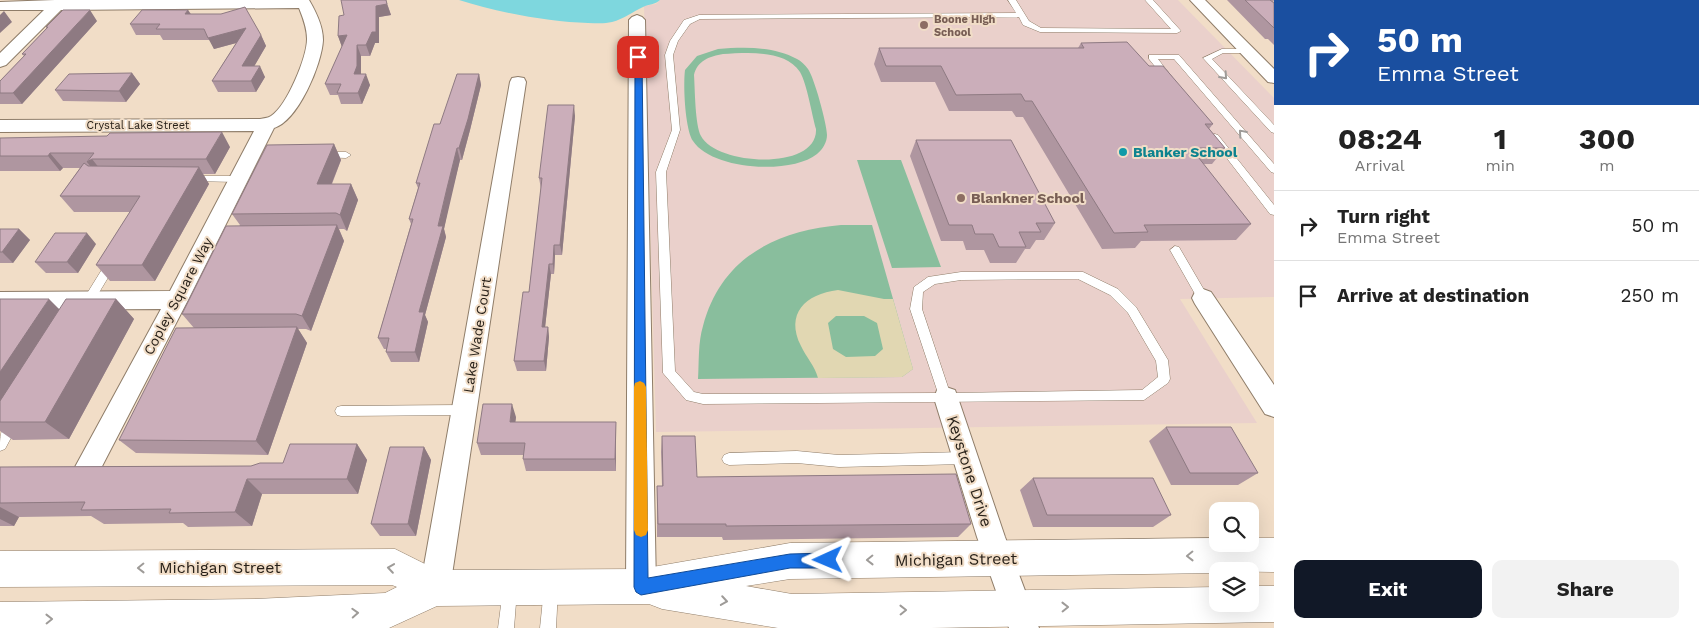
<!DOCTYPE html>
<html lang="en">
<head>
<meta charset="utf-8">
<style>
  :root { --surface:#fff; --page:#f2f2f2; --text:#222; --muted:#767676; --line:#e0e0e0; --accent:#111827 }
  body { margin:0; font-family:"Work Sans",sans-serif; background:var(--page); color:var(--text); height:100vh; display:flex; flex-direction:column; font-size:19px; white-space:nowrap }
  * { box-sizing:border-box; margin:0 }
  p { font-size:16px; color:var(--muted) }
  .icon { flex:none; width:28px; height:28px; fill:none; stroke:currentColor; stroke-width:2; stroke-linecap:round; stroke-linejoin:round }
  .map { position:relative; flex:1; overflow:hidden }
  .details { display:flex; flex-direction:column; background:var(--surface); width:425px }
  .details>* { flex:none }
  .guide { background:#1a4fa0; color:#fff; overflow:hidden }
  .buttons { position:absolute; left:1209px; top:502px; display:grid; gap:10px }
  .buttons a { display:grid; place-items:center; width:50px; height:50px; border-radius:10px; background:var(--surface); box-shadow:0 5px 20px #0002; font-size:25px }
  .pin { position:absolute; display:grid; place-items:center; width:42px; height:42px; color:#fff; margin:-21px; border-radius:10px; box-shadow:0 2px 8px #0006 }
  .me { position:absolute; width:55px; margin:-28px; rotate:269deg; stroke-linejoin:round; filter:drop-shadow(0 0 4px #0008) }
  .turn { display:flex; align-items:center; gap:18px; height:105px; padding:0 20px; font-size:22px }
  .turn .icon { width:65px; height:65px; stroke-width:2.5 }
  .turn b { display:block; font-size:35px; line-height:42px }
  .eta { display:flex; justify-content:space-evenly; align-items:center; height:85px; text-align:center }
  .eta b { font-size:30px; font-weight:700; line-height:35px }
  .button { display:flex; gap:10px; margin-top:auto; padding:10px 20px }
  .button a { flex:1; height:58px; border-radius:10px; background:var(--accent); color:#fff; font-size:20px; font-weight:700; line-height:58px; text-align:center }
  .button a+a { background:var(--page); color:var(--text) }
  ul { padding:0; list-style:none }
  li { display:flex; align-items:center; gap:15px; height:70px; padding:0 20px; border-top:1px solid var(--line) }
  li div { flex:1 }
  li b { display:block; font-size:19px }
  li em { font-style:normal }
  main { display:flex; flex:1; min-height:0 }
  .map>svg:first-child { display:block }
  .education { fill:#ead0cb }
  .green { fill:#89be9d; fill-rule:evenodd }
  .sand { fill:#e1d7b2; fill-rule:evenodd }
  .water { fill:#7ed7de }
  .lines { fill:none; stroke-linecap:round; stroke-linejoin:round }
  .service-casing { stroke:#8f7d69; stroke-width:1 }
  .minor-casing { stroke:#8f7d69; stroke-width:2 }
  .tertiary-casing { stroke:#8f7d69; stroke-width:1 }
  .service { fill:#fff; fill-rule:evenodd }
  .minor { fill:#fff; fill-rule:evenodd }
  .tertiary { fill:#fff; fill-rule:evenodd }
  .wall { fill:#af96a0 }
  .shaded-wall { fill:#8e7a82 }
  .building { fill:#cbaeba; stroke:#8e7a82 }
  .oneway { stroke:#9e9b98 }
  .route { fill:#1a73e8; stroke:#114b97 }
  .slow { fill:#f59e0b }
  .education-dot { fill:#8d6e63; stroke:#f1ddc7; stroke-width:2 }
  .culture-dot { fill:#0f9aa8; stroke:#f1ddc7; stroke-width:2 }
  .labels { text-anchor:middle; stroke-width:4; stroke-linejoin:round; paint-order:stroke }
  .far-education-label { font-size:11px; font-weight:bold; fill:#785e54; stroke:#f1ddc7; text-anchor:start }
  .far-street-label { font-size:11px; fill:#282119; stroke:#f1ddc7 }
  .culture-label { font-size:14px; font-weight:bold; fill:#0d838f; stroke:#f1ddc7; text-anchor:start }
  .education-label { font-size:14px; font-weight:bold; fill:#785e54; stroke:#f1ddc7; text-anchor:start }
  .street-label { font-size:14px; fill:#282119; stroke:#f1ddc7 }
  .near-street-label { font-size:16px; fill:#282119; stroke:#f1ddc7 }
</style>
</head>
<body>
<main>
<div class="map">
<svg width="1274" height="628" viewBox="0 0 1274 628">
  <rect width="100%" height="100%" fill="#f1ddc7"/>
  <path class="education" d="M660,0h518l96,98v199l-94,2 77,124 -601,9 -12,-426 12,-2z"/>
  <path class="green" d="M718,49c26,-2 55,-3 79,10 4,2 8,6 11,10 6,8 19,55 19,66 0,7 -4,14 -10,19 -26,21 -105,16 -124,-13 -8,-12 -10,-56 -8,-71l12,-14zM723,54c24,-1 62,-5 77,18 7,12 12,43 16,57 2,42 -99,37 -115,7 -6,-11 -6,-47 -7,-61 3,-14 16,-19 29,-21z
    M857,160h44l40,107 -49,1z
    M841,225h31l41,144 -11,8 -204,2c1,-17 0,-37 5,-53 18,-68 72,-95 138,-101z"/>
  <path class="sand" d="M838,290l46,9h9l20,70 -11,8 -84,1c-3,-12 -12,-21 -17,-32 -16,-32 4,-52 37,-56zM836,316h28l13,7 6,26 -8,7 -29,1 -13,-8 -5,-26z"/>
  <path class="water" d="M459,0h201c-5,5 -11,4 -17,7 -11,5 -19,12 -31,15 -8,2 -16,1 -24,1 -39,-1 -92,-11 -129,-23z"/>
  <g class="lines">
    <defs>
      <path id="service" d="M1008,0h8l13,21 12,7 130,1 -26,-29h8l28,31 -4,2 -137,-1 -17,-7 -4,-8 -319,2 -10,5 -12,17 -5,14 7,75 -14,42 9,199 19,21 9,2 235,-1 -28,-84 4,-22 14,-10 33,-5h122l35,17 18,18 32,53 2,19 -2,4 -24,17 -441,4 -17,-4 -23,-27 -7,-201 16,-42 -7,-75 5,-14 14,-21 15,-5 317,-2zM1078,279l32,16 18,18 28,48 2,16 -16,13 -192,3 -28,-84 1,-17 12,-8 26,-4z
        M1222,49h26l4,2 -4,2h-25l-11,6 62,66v8l-3,-1 -68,-74z
        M1149,55h30l95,109v9l-3,-1 -97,-113h-16l14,18 -4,2h-3l-16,-20z
        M1215,134l3,1 56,70v10l-4,-1 -58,-75v-4z
        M324,152h22l5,3 -5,3 -25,-1v-4z
        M193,176h45l5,3 -5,3 -48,-1v-4z
        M1175,246l4,1 28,48 2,3 -2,3h-8l-29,-51z
        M113,257l5,4 -27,45h-8l-2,-3 2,-3 26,-42z
        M465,405l4,1 2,4 -2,4 -4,1 -124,1 -4,-1 -2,-4 2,-4 4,-1z
        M13,417l4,2 2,4 -14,26 -5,2c0,-12 0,-29 13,-34z
        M797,451l42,4 126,-3 5,2 2,4 -2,4 -5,2 -126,3 -42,-4 -68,2 -5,-2 -2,-4 2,-4 5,-2z
        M551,582l5,2 2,5 -2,39h-16l4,-39 2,-5z
        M510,583l5,2 2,5 -3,38h-16l5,-38 2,-5z"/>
      <path id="minor" d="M55,0h254c7,12 14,26 14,40 -1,24 -25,81 -49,88l-86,172 -91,176 -9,3 -9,-3 -4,-9 86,-158 -161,1v-18l170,-1 84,-160 -254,1v-12l260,-1c4,-1 8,-1 11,-3 16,-10 36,-59 36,-77 0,-11 -4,-21 -8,-31l-238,2 -55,55 -6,2v-14l44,-43h-44v-8z
        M1190,0h15l69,69v14l-6,-1z
        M637,15l5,2 3,3 11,567 -5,10 -10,5 -10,-5 -5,-10 3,-567 3,-3z
        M518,77l6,1 2,4 -76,506 -5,10 -10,5 -10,-5 -5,-10 90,-506 2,-4z
        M1203,289l8,3 63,93v32l-9,-3 -70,-110 -3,-6 3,-6z
        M946,387l9,3 3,8 47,139 34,91h-30l-32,-91 -43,-139 3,-8z"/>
      <path id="tertiary" d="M1218,538v6h32v-6h24v34l-56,-1v2l-428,6 -44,7 46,8 426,-7v17h32v-18h24v36l-343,6h-153l-116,-19 -13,-5 -212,2 -48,22h-389v-26l255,-3 130,-6 12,-6 -5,-2 -392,2v-36l395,-2 42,21 204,-1 149,-26z"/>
    </defs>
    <use href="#service" class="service-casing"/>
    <use href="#minor" class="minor-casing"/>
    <use href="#tertiary" class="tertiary-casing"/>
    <use href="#service" class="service"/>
    <use href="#minor" class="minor"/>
    <use href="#tertiary" class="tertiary"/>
  </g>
  <path class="wall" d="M386,0l5,15 -12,2v26h-4l-5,13h-9v18l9,11 -8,19h-21l-3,-9h-8l-5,-11 17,-37 -4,-11 6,-21z
    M1227,0h47l-1,3h1v42l-6,-6h-3z
    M188,10l3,4 70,21 5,11 -12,20 11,11 -9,15h-38l-6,-11 24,-38 -22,6 -4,-9h-47l-3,-5h-24l-6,-11z
    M97,21l-75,83h-22v-23l24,-25 -2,-2 25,-26 -1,-1z
    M1081,43l68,23 64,58 -4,5 16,19 -13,16h-9l48,60 -15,16 -95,1 -6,7 -33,1 -79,-132h-7l-4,-6h-63l-14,-29h-54l-7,-18 5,-16h199z
    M132,73l8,11 -14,18 -63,-1 -8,-11z
    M479,74l2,11 -11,45 -8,30h-2l-10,39 -6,30 2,8 -21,78 3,7 -9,40h-28l-5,-10v-3h-2l-6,-11 33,-114 -2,-5 9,-31 -2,-5 24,-59z
    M575,116l-13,139h-7l-1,19h-3l-6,53h3l1,10 -3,34h-29l-3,-10 15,-69 12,-103 -2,-11z
    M0,138l230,9 -15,27h-12l6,10 -54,97h-45l-14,-16 34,-53h-56l-14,-16 20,-28h-17l-3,3h-60z
    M916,140l139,83 -11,17h-8l-6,9h-5l-9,14h-26l-6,-13h-18l-3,-9h-22l-31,-85z
    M334,144l7,16 -9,24h19l7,16 -11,31 -3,-2h-5l5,12 -33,90 -5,-2h-8l9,14 -39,112 -132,-2 -17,-13 75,-112 -12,-14 58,-89 -8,-11z
    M0,229h19l11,11 -17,23h-13z
    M96,244l-18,29h-32l-11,-11z
    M0,299l60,10 56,-10 18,20 -65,120 -56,1 -13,-9z
    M516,417l-1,5h101v49h-90l-3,-12v-4h-42l-4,-12z
    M1166,427l92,46 -20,12h-67l-22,-44z
    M662,436l35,41 274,47 -13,13 -235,3 -1,-3h-65v-51h5l-1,-34z
    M357,444l10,16 -9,34h-96l-10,32 -64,1 -5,-4 -79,1 -13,-8 -72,1 -5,9h-14v-59l251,-1 32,-3z
    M424,447l7,13 -15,76h-36l-9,-12z
    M1033,478l138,37 -18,12h-120l-13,-37z"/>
  <path class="shaded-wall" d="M387,4l4,11 -12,2v26h-4l-5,13 -4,-11 10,-39z
    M90,10l7,11 -75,83 -9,-11z
    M188,10l6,10 -9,-6z
    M4,11l8,11 -12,11v-18z
    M246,28l5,11 -37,10 -6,-11z
    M261,35l5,11 -18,31 -6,-11z
    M347,35l-5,12 -4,-11z
    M357,45l4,11v22l-7,-4z
    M260,66l5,11 -9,15 -5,-11z
    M132,73l8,11 -14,18 -7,-11z
    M366,74l4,11 -8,19 -4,-11z
    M479,74l2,11 -11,45 -8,30 -3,-12z
    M574,105l1,11 -13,139 -2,-10z
    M222,132l8,15 -15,27 -9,-15z
    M334,144l7,16 -16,40 -8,-16z
    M457,148l3,12 -16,69 2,8 -21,78 3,7 -9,40 -4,-10 4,-40 28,-124z
    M50,153l13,15 -3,3 -12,-15z
    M92,159l12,15 -5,3 -12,-15z
    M199,167l10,17 -54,97 -13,-16z
    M351,184l7,16 -11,31 -7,-16z
    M337,225l7,16 -33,90 -9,-15z
    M19,229l11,11 -17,23 -11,-11z
    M87,233l9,11 -18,29 -11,-11z
    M554,245l1,10 -1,19 -1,-10z
    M549,264l2,10 -7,63 -2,-10z
    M49,299l20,20 -69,103v-50z
    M116,299l18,20 -65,120 -24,-17z
    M297,327l10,16 -39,112 -12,-14z
    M548,327l1,10 -3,34 -2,-10z
    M512,404l4,13 -2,17 -4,-12z
    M616,422v49l-1,-12z
    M357,444l10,16 -9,34 -11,-15z
    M424,447l7,13 -15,76 -8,-12z
    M247,479l15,15 -10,32 -17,-14z
    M0,507l19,10 -5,9 -14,-7z"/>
  <path class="building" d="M341,0h45l1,4 -11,2v26h-4l-6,13h-9v21l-3,8h12l-8,19h-21l4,-9h-16l22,-49 -9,1 1,-20 5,-1z
    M1245,0h25l4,3v25z
    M245,7l16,28 -19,31h18l-9,15h-39l34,-53 -38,10 -4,-9h-48l4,-5h-30l12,-14h46l-3,4h36z
    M63,10h27l-77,83h-13v-12l26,-27h-4l26,-27h-2z
    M1127,42l22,24h14l50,58h-8l20,24h-34l60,76 -107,1 4,7 -34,1 -82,-132h-7l-4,-7 -65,1 -15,-29h-55l-7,-18h205l-3,-5z
    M132,73l-13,18 -64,-1 14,-16z
    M457,74h22l-11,45 -9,29h-2l-10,40 -9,38h5l-24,86h5l-9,40h-29l3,-14h-11l35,-119h-4l11,-36h-4l18,-59h6z
    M548,105h26l-14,140h-6l-1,19h-4l-7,63h6l-4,34h-30l9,-69h6l13,-114h-3z
    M222,132l-16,27h-114l-5,3 7,-9h-44l-2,3h-48v-18l107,-2 3,-3z
    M916,140h95l44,83h-19l5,9h-22l7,15h-27l-6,-13h-18l-3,-9h-23z
    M334,144l-17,40h34l-11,31 -4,-2 -104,1 35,-69z
    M84,163l4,3 111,1 -57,98h-46l44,-69h-80z
    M337,225l-35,91 -6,-2h-114l44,-88z
    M0,229h19l-17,23h-2z
    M55,233h32l-20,29h-32z
    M0,299h49l-49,73z
    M66,299h50l-71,123h-45v-21z
    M297,327l-41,114 -137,-1 57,-112z
    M483,404h29l-2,18h106l-1,37h-92l2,-16h-48z
    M1166,427h65l27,46h-68z
    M662,436h33l2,41 259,-3 15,50 -245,2v-2h-68l-1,-38h6z
    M290,444h67l-10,35h-100l-12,33 -66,1 2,-4 -90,1 4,-8 -85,1v-36l251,-1 9,-3h23z
    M390,447h34l-16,77h-37z
    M1033,478h120l18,37h-124z"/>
  <defs><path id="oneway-chevron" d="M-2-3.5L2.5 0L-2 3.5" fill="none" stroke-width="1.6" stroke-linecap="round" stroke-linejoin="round" transform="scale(1.25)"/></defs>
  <g class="oneway">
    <use href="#oneway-chevron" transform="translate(1224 76) rotate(48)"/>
    <use href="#oneway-chevron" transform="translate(1242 133) rotate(-131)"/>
    <use href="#oneway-chevron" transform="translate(1190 556) rotate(179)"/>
    <use href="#oneway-chevron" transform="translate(870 560) rotate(179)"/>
    <use href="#oneway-chevron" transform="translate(141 568) rotate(179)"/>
    <use href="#oneway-chevron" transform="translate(391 568) rotate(-172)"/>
    <use href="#oneway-chevron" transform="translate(724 601) rotate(9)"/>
    <use href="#oneway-chevron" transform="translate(1065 607) rotate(-1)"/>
    <use href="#oneway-chevron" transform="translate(903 610) rotate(-1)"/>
    <use href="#oneway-chevron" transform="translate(355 613) rotate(-3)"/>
    <use href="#oneway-chevron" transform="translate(49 619) rotate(-1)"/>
  </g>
  <path class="route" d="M635,55l7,2 6,521 142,-24 38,-1 5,2 2,5 -2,6 -5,2h-38l-149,27 -5,-3 -2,-5z"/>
  <path class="slow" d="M640,381l4,2 2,4 2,143 -2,5 -5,2 -5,-2 -2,-5v-143l1,-4z"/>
  <g class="education-dot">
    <circle cx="924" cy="25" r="5"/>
    <circle cx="961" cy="198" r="5"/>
  </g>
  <circle class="culture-dot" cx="1123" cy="152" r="5"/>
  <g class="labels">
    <g class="far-education-label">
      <text x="934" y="23">Boone High<tspan x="934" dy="13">School</tspan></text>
    </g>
    <g class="far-street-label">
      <text x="138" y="129">Crystal Lake Street</text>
    </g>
    <g class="culture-label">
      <text x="1133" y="157">Blanker School</text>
    </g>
    <g class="education-label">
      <text x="971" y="203">Blankner School</text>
    </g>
    <g class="street-label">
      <text transform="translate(178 296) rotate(-62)" y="5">Copley Square Way</text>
      <text transform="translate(477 335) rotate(-81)" y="5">Lake Wade Court</text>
    </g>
    <g class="near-street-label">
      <text transform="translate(970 471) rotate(72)" y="6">Keystone Drive</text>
      <text transform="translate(956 559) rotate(-1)" y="6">Michigan Street</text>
      <text x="220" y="573">Michigan Street</text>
    </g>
  </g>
</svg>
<div class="buttons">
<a><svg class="icon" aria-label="search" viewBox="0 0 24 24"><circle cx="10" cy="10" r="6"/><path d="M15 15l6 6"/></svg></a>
<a><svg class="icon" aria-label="layers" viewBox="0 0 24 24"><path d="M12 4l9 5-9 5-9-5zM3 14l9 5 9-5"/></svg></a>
</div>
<div class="pin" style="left:638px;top:57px;background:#d93025"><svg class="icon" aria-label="arrive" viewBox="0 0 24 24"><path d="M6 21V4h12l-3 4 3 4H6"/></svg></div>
<svg class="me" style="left:828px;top:560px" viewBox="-20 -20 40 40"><path d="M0-17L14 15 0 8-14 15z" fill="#1a73e8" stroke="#fff" stroke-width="4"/></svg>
</div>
<section class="details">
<div class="guide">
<div class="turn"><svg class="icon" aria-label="right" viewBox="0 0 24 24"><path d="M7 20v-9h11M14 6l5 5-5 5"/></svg><div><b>50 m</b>Emma Street</div></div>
</div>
<div class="eta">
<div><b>08:24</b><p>Arrival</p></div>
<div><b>1</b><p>min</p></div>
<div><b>300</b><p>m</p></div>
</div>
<ul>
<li><svg class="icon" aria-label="right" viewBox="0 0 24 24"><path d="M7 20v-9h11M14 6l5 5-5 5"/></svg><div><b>Turn right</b><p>Emma Street</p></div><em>50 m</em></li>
<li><svg class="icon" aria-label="arrive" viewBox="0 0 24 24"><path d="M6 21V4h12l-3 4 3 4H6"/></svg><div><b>Arrive at destination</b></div><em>250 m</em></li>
</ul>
<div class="button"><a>Exit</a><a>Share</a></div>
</section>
</main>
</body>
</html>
